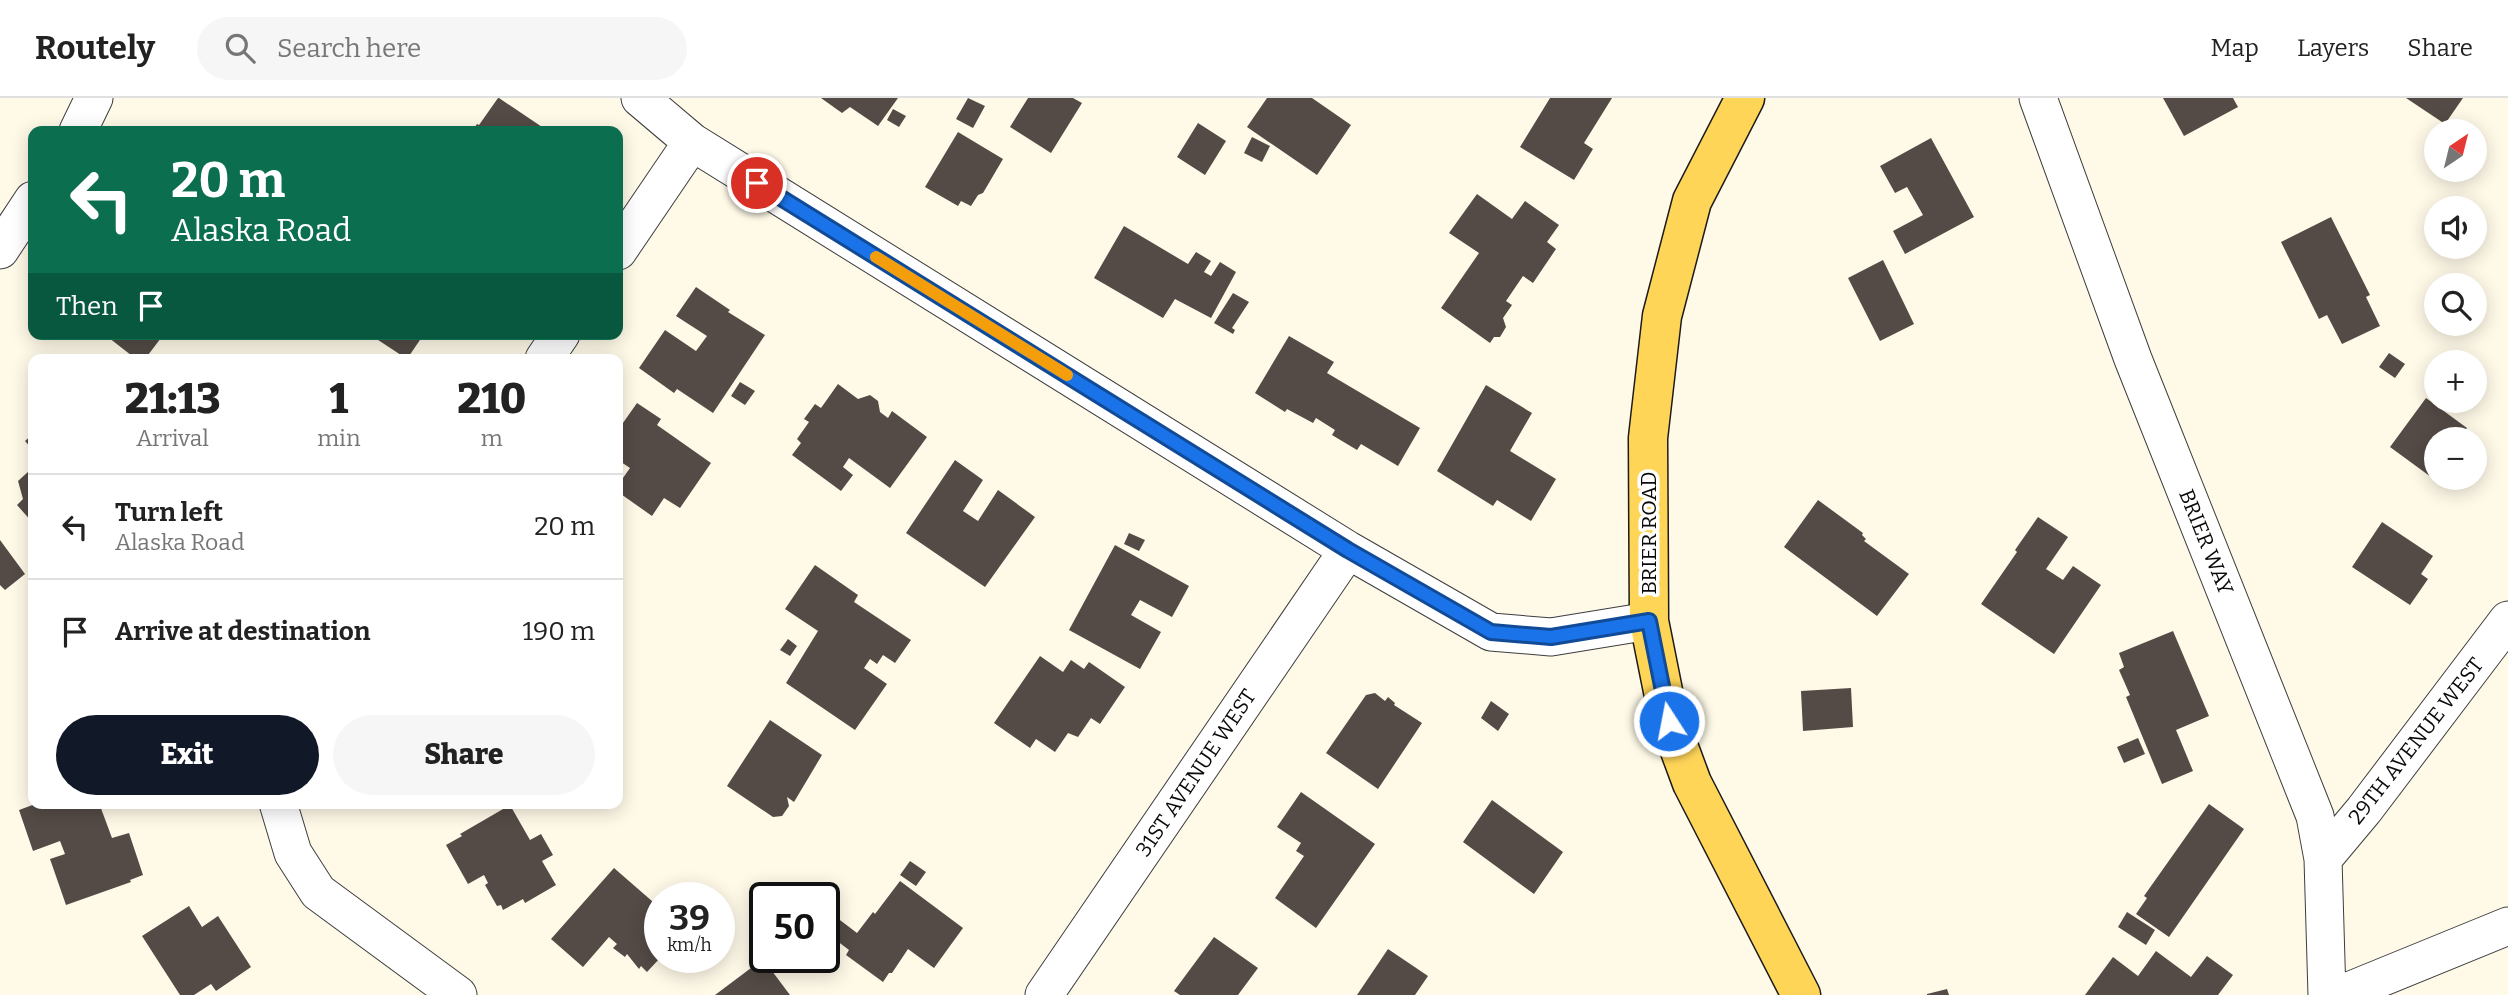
<!DOCTYPE html>
<html lang="en">
<head>
<meta charset="utf-8">
<style>
  :root { --surface:#fff; --page:#f6f6f6; --text:#222; --muted:#767676; --line:#e0e0e0; --accent:#111827 }
  body { margin:0; font-family:Bitter,serif; background:var(--page); color:var(--text); height:100vh; display:flex; flex-direction:column; font-size:26px; white-space:nowrap }
  * { box-sizing:border-box; margin:0 }
  p { font-size:23px; color:var(--muted) }
  .icon { flex:none; width:38px; height:38px; fill:none; stroke:currentColor; stroke-width:2; stroke-linecap:round; stroke-linejoin:round }
  .map { position:relative; flex:1; overflow:hidden }
  .sheet { position:absolute; left:28px; top:256px; width:595px; height:455px; display:flex; flex-direction:column; background:var(--surface); border-radius:14px; box-shadow:0 4px 18px #0003 }
  .sheet>* { flex:none }
  .banner { position:absolute; left:28px; top:28px; width:595px; height:214px; border-radius:14px; box-shadow:0 4px 18px #0003; background:#0b6e4f; color:#fff; overflow:hidden }
  .needle { width:46px; rotate:35deg }
  .fabs { position:absolute; left:2424px; top:21px; display:grid; gap:14px }
  .fabs a { display:grid; place-items:center; width:63px; height:63px; border-radius:50%; background:var(--surface); box-shadow:0 4px 18px #0003; font-size:35px }
  .speed { position:absolute; left:644px; top:784px; display:flex; gap:14px; font-size:35px; font-weight:700; text-align:center }
  .speed>* { display:grid; place-content:center; width:91px; height:91px; border-radius:50%; background:var(--surface); box-shadow:0 4px 18px #0003; line-height:1 }
  .speed small { font-size:18px; font-weight:400 }
  .speed .limit { border:4px solid #111; border-radius:10px; background:#fff; color:#111 }
  .pin { position:absolute; display:grid; place-items:center; width:60px; height:60px; color:#fff; margin:-30px; border:4px solid #fff; border-radius:50%; box-shadow:0 2px 7px #0007 }
  .me { position:absolute; width:77px; margin:-38px; rotate:349deg; stroke-linejoin:round; filter:drop-shadow(0 0 5px #0008) }
  .turn { display:flex; align-items:center; gap:24px; height:147px; padding:0 28px; font-size:32px }
  .turn .icon { width:91px; height:91px; stroke-width:2.5 }
  .turn b { display:block; font-size:49px; line-height:60px }
  .then { display:flex; align-items:center; height:66px; padding:0 28px; background:#0003; gap:14px; font-size:26px }
  .eta { display:flex; justify-content:space-evenly; align-items:center; height:119px; text-align:center }
  .eta b { font-size:42px; font-weight:800; line-height:49px }
  .cta { display:flex; gap:14px; margin-top:auto; padding:14px 28px }
  .cta a { flex:1; height:80px; border-radius:42px; background:var(--accent); color:#fff; font-size:28px; font-weight:800; line-height:80px; text-align:center }
  .cta a+a { background:var(--page); color:var(--text) }
  ul { padding:0; list-style:none }
  li { display:flex; align-items:center; gap:21px; height:105px; padding:0 28px; border-top:2px solid var(--line) }
  li div { flex:1 }
  li b { display:block; font-size:26px }
  li em { font-style:normal }
  header { display:flex; align-items:center; gap:42px; box-sizing:border-box; height:98px; padding:0 35px; background:var(--surface); border-bottom:2px solid var(--line) }
  header strong { font-size:33px }
  nav { display:flex; gap:38px; margin-inline-start:auto; font-size:24px }
  .search { width:490px; height:63px; background:var(--page); display:flex; align-items:center; gap:18px; box-sizing:border-box; padding:0 24px; border-radius:38px; color:var(--muted); font-size:26px }
  .map>svg:first-child { display:block }
  .building { fill:#544b46 }
  .lines { fill:none; stroke-linecap:round; stroke-linejoin:round }
  .minor-casing { stroke:#3d3d3d; stroke-width:39 }
  .major-casing { stroke:#1b1b1b; stroke-width:41 }
  .minor { stroke:#fff; stroke-width:37 }
  .major { stroke:#ffd558; stroke-width:38 }
  .route-casing { stroke:#114b97; stroke-width:18 }
  .route { stroke:#1a73e8; stroke-width:12 }
  .slow { stroke:#f59e0b; stroke-width:12 }
  .labels { text-anchor:middle; stroke-width:7; stroke-linejoin:round; paint-order:stroke }
  .street-label { font-size:21px; fill:#0a0a0a; stroke:#fff }
</style>
</head>
<body>
<header>
<strong>Routely</strong>
<div class="search"><svg class="icon" aria-label="search" viewBox="0 0 24 24"><circle cx="10" cy="10" r="6"/><path d="M15 15l6 6"/></svg>Search here</div>
<nav><a>Map</a><a>Layers</a><a>Share</a></nav>
</header>
<div class="map">
<svg width="2508" height="897" viewBox="0 0 2508 897">
  <rect width="100%" height="100%" fill="#fffae8"/>
  <path class="building" d="M498,0h1l49,33h-76l5,-7 2,1z
    M821,0h77l-20,28 -28,-19 -8,6z
    M968,0l17,8 -12,22 -17,-9z
    M1028,0h45l9,5 -31,50 -41,-26z
    M1267,0h45l39,27 -34,50 -70,-48z
    M1550,0h62l-28,45 9,6 -19,31 -54,-33z
    M2163,0h70l5,9 -54,29z
    M2406,0h57l-18,26z
    M893,11l13,7 -7,11 -12,-7z
    M1198,25l28,18 -21,34 -28,-18z
    M958,34l45,27 -20,34 -5,2 -7,11 -10,-5 -3,5 -33,-19z
    M1252,39l18,9 -8,16 -18,-9z
    M1931,40l43,79 -69,37 -12,-23 30,-16 -16,-28 -12,6 -15,-27z
    M1477,96l35,25 13,-18 34,24 -12,17 9,7 -23,34 -10,-7 -17,25 6,4 -9,13 3,9 -6,10h-6l-4,6 -49,-35 38,-55 -30,-20z
    M2331,119l39,78 -4,2 14,29 -38,18 -15,-29 -8,4 -38,-77z
    M1124,128l64,38 8,-12 15,9 -7,11 7,4 9,-14 16,10 -25,46 -36,-19 -12,19 -69,-40z
    M1883,162l31,64 -34,17 -32,-63z
    M696,189l34,23 -2,2 37,23 -52,78 -36,-24 -3,4 -35,-25 26,-38 31,21 11,-15 -31,-20z
    M1233,195l16,9 -17,26 3,2 -2,4 -19,-11z
    M104,236h60l-19,25h-9z
    M369,236h55l-17,25z
    M1289,238l45,26 -7,11 93,55 -22,38 -37,-22 -4,6 -25,-15 3,-5 -19,-12 -3,5 -26,-14 -2,3 -30,-19z
    M2389,255l16,11 -10,14 -16,-11z
    M740,284l15,9 -10,14 -14,-9z
    M838,286l20,15 12,-4 8,6 2,11 8,6 4,-7 35,26 -37,51 -41,-30 -6,9 10,8 -12,16 -49,-36 9,-12 -4,-4 12,-17 -5,-3 11,-15 6,4z
    M1486,287l46,28 -22,38 46,28 -25,42 -34,-21 -4,6 -56,-35z
    M2426,300l41,30 -8,11h-23v31l-5,7 -41,-30z
    M637,305l24,16 -4,6 54,38 -31,45 -16,-10 -12,18 -34,-24v-7l12,-17 -12,-8v-30z
    M33,336v16l-8,-9z
    M33,358v67l-16,-18 6,-6 -5,-18 11,-10 1,-12z
    M955,362l28,20 -20,31 15,10 20,-31 37,27 -50,70 -79,-54z
    M1818,402l45,33 -1,2 4,4 -2,2 45,33 -32,42 -93,-69z
    M2038,419l30,20 -22,32 17,11 10,-14 28,19 -47,69 -73,-50 36,-52 -2,-2z
    M2382,424l51,34 -12,18 7,5 -18,26 -58,-38z
    M1129,435l16,7 -6,11 -15,-7z
    M0,442l25,34 -20,16 -5,-5z
    M1115,447l74,41 -17,31 -32,-17 -9,15 30,17 -21,37 -71,-39z
    M815,467l43,30 -4,7 57,38 -16,23 -12,-8 -6,9 -7,-5 -6,9 23,16 -32,46 -69,-47 32,-52 -33,-22z
    M2173,533l36,85 -33,14 17,41 -31,13 -36,-87 4,-2 -11,-25 5,-3 -5,-14z
    M788,541l9,7 -7,10 -10,-6z
    M1040,558l23,16 8,-12 13,9 5,-7 36,25 -25,37 -9,-6 -13,19 -10,-4 -13,19 -19,-13 -6,9 -36,-25z
    M1851,590l2,39 -50,4 -2,-40z
    M1375,595l10,8 3,-4 7,6 -1,2 28,18 -44,66 -52,-36 40,-58z
    M1491,603l18,13 -11,17 -17,-13z
    M770,622l52,35 -28,47 -7,-5 2,9 -7,10 -9,1 -46,-31z
    M2138,640l7,16 -21,9 -7,-16z
    M1301,694l74,52 -59,84 -41,-30 29,-42 -8,-5 5,-8 -24,-16z
    M1492,702l71,52 -29,42 -71,-52z
    M38,705h38l2,6 21,-6 13,35 17,-5 14,42 -13,5 1,2 -65,23 -16,-46 15,-5 -5,-13 -27,10 -14,-41z
    M2209,706l35,25 -75,108 -33,-23 11,-16 -3,-2z
    M510,707l20,35 11,-6 12,21 -11,6 14,24 -31,18 -2,-4 -20,11 -2,-5 -4,1 -12,-21 3,-2 -4,-8 -16,9 -22,-39 16,-9 -2,-2z
    M910,763l16,11 -10,14 -16,-11z
    M614,770l46,40v50l-13,14 -6,-6 -2,3 -12,-15 -2,3 -12,-9 4,-4 -8,-7 -26,30 -32,-28z
    M900,783l63,47 -29,40 -26,-19 -16,24h-3l-6,9 -37,-27 3,-5 -25,-19v-7l8,-10 25,19 16,-21 2,2z
    M189,808l13,21 16,-11 33,51 -35,24 -5,-7 -17,11h-14l-38,-59z
    M2127,814l28,18 -9,15 -28,-18z
    M1214,839l44,31 -20,27h-58l-6,-4z
    M1388,851l40,27 -13,19h-58z
    M2156,853l35,26 16,-21 26,19 -15,20h-133l28,-38 25,19z
    M763,861l27,36h-75z
    M1947,891l2,6h-22v-1z"/>
  <g class="lines">
    <defs>
      <path id="minor" d="M640,0l52,44 656,408 143,82 60,5 98,-16
        M2038,0l95,261 182,457 8,43 4,136
        M78,33l16,-33
        M0,152l33,-50
        M618,153l74,-109
        M544,261l17,-25
        M278,705l15,50 25,39 140,103
        M2323,761l41,-49 144,-190
        M1044,897l304,-445
        M2339,897l169,-69"/>
      <path id="major" d="M1745,0l-53,103 -30,115 -14,122 1,183 20,100 23,62 109,212"/>
    </defs>
    <use href="#minor" class="minor-casing"/>
    <use href="#major" class="major-casing"/>
    <use href="#minor" class="minor"/>
    <use href="#major" class="major"/>
  </g>
  <g class="lines">
    <defs>
      <path id="route" d="M757,85l591,367 143,82 60,5 98,-16 20,100"/>
    </defs>
    <use href="#route" class="route-casing"/>
    <use href="#route" class="route"/>
    <path class="slow" d="M876,159l191,118"/>
  </g>
  <g class="labels">
    <g class="street-label">
      <text transform="translate(1649 435) rotate(-90)" y="7">BRIER ROAD</text>
      <text transform="translate(2206 444) rotate(68)" y="7">BRIER WAY</text>
      <text transform="translate(2416 643) rotate(-52)" y="7">29TH AVENUE WEST</text>
      <text transform="translate(1196 675) rotate(-56)" y="7">31ST AVENUE WEST</text>
    </g>
  </g>
</svg>
<div class="fabs">
<a><svg class="needle" viewBox="-14 -14 28 28"><path d="M0-13l5 13h-10z" fill="#e53935"/><path d="M0 13l5-13h-10z" fill="#767676"/></svg></a>
<a><svg class="icon" aria-label="sound" viewBox="0 0 24 24"><path d="M4 9h4l5-4v14l-5-4H4zM17 9q2 3 0 6"/></svg></a>
<a><svg class="icon" aria-label="search" viewBox="0 0 24 24"><circle cx="10" cy="10" r="6"/><path d="M15 15l6 6"/></svg></a>
<a>+</a>
<a>−</a>
</div>
<div class="speed"><div>39<small>km/h</small></div><div class="limit">50</div></div>
<div class="pin" style="left:757px;top:85px;background:#d93025"><svg class="icon" aria-label="arrive" viewBox="0 0 24 24"><path d="M6 21V4h12l-3 4 3 4H6"/></svg></div>
<svg class="me" style="left:1669px;top:623px" viewBox="-20 -20 40 40"><circle r="17" fill="#1a73e8" stroke="#fff" stroke-width="3"/><path d="M0-11L8 9 0 5-8 9z" fill="#fff"/></svg>
<div class="banner">
<div class="turn"><svg class="icon" aria-label="left" viewBox="0 0 24 24"><path d="M17 20v-9H6M10 6l-5 5 5 5"/></svg><div><b>20 m</b>Alaska Road</div></div>
<div class="then">Then<svg class="icon" aria-label="arrive" viewBox="0 0 24 24"><path d="M6 21V4h12l-3 4 3 4H6"/></svg></div>
</div>
<section class="sheet">
<div class="eta">
<div><b>21:13</b><p>Arrival</p></div>
<div><b>1</b><p>min</p></div>
<div><b>210</b><p>m</p></div>
</div>
<ul>
<li><svg class="icon" aria-label="left" viewBox="0 0 24 24"><path d="M17 20v-9H6M10 6l-5 5 5 5"/></svg><div><b>Turn left</b><p>Alaska Road</p></div><em>20 m</em></li>
<li><svg class="icon" aria-label="arrive" viewBox="0 0 24 24"><path d="M6 21V4h12l-3 4 3 4H6"/></svg><div><b>Arrive at destination</b></div><em>190 m</em></li>
</ul>
<div class="cta"><a>Exit</a><a>Share</a></div>
</section>
</div>
</body>
</html>
